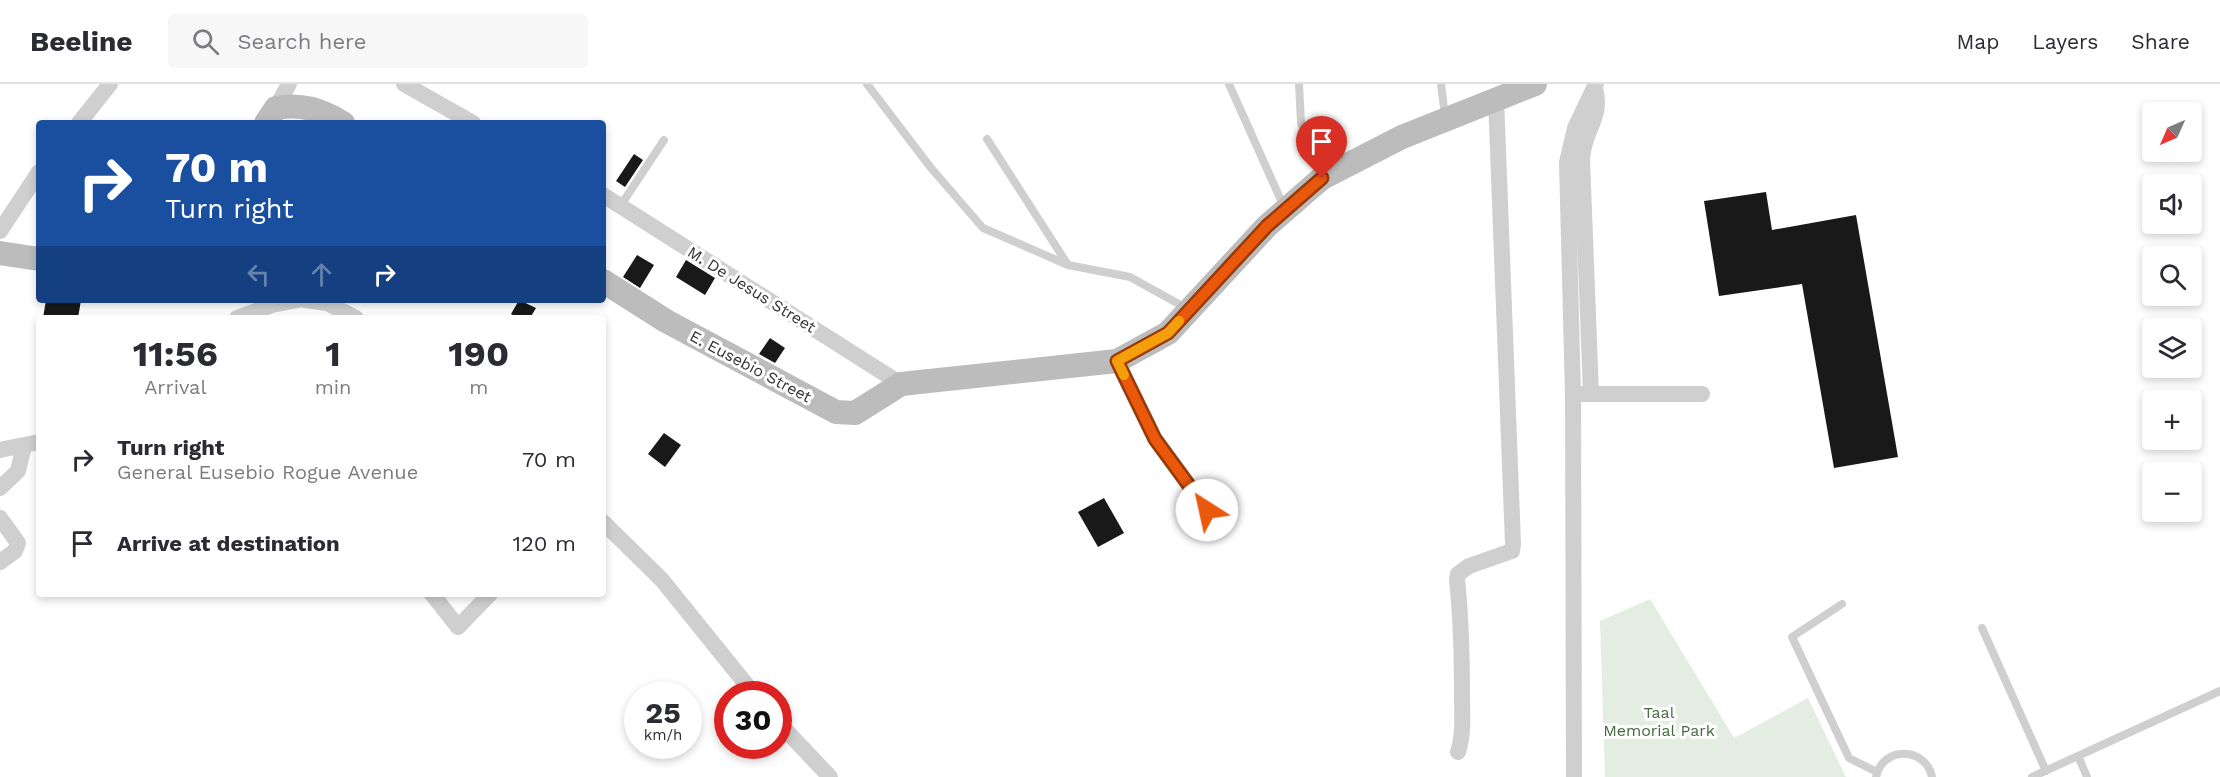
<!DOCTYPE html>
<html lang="en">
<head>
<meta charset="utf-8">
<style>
  :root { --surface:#fff; --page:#f7f7f7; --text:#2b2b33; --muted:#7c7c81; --line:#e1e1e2 }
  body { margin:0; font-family:"Work Sans",sans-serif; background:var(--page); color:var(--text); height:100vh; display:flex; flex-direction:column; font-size:22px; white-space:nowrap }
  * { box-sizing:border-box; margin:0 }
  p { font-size:20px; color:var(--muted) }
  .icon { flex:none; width:33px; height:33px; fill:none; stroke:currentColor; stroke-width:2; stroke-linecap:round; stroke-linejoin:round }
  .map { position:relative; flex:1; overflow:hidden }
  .sheet { position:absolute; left:36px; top:231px; width:570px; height:282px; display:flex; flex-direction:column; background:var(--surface); border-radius:6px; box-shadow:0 3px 9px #0003 }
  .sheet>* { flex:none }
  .top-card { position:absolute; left:36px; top:36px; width:570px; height:183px; border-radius:6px; box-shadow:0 3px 9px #0003; background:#1a4fa0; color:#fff; overflow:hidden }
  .needle { width:39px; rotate:225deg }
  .fabs { position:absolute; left:2142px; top:18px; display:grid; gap:12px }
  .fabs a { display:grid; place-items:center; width:60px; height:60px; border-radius:6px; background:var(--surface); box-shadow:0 3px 9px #0003; font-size:30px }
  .speed { position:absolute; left:624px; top:597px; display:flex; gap:12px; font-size:30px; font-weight:700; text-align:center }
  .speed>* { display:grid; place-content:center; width:78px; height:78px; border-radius:50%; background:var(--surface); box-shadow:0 3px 9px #0003; line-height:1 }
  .speed small { font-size:15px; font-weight:400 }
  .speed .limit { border:9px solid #d22; background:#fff; color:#111 }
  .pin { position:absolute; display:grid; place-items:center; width:51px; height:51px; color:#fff; margin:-62px -26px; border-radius:50% 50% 50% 0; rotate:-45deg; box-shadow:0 0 6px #0007 }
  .pin .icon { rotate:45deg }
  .me { position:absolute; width:66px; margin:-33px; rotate:325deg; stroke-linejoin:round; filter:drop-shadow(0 0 4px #0008) }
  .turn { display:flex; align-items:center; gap:21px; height:126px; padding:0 30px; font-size:27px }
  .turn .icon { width:78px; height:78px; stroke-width:2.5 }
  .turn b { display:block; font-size:42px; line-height:51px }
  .lanes { display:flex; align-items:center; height:57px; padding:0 30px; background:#0003; justify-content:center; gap:30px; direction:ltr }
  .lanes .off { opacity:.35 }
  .eta { display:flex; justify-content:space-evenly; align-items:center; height:102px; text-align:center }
  .eta b { font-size:36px; font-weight:700; line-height:42px }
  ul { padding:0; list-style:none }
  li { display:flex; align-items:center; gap:18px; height:84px; padding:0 30px }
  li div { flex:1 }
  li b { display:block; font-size:22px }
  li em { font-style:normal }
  header { display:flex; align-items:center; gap:36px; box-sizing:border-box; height:84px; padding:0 30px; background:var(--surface); border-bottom:2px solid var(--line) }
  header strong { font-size:28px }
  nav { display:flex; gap:33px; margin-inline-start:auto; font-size:21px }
  .search { width:420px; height:54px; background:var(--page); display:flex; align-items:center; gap:15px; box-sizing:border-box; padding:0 21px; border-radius:6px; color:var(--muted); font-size:22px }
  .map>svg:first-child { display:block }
  .green { fill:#e3ede1 }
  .building { fill:#191919 }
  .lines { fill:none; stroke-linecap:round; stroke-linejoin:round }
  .service { stroke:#cfcfcf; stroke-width:8 }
  .minor { stroke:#cfcfcf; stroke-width:16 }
  .secondary { stroke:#bcbcbc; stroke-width:24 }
  .route-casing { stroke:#983908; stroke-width:15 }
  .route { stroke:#ea580c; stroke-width:10 }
  .slow { stroke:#f59e0b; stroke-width:10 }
  .labels { text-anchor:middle; stroke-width:6; stroke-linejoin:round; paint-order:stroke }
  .street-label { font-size:16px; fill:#323232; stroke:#fff }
  .park-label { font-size:16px; fill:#456c41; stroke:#fff }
</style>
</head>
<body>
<header>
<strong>Beeline</strong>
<div class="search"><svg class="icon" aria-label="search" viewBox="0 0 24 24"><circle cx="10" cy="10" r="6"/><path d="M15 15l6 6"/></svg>Search here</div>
<nav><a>Map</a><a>Layers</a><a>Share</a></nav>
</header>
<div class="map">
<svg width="2220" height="693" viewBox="0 0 2220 693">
  <rect width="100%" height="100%" fill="#fff"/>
  <path class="green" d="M1650,515l84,139 74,-40 38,79h-241l-5,-156z"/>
  <path class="building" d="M634,70l9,6 -18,27 -9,-6z
    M1766,108l6,38 84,-15 42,242 -64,11 -32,-184 -83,12 -15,-95z
    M637,171l17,10 -14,23 -17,-11z
    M686,176l29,18 -10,17 -29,-18z
    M46,216h35l-3,18h-35z
    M519,216l17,8 -6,10h-12l-7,-4z
    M770,254l15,10 -10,15 -16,-9z
    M664,349l17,12 -16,22 -17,-13z
    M1104,414l20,35 -26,14 -20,-35z"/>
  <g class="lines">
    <path class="service" d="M867,0l64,84 52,60 85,37 62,12 56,31
      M1229,0l55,123
      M1299,0l2,39 21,53
      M1441,0l4,32
      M987,55l81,126
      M621,121l43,-65
      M1842,520l-50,33 57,121 28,14
      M1982,544l64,143
      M2079,674l8,19
      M1876,693c7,-32 50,-30 56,0
      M2032,693l188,-86"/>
    <path class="minor" d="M404,0l69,39
      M276,24l13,-24
      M79,39l31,-39
      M603,111l298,189
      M0,147l39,-59
      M305,216l22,3 29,15
      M237,234l35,-13 26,-5
      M1117,277l38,78 52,71
      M1580,310h122
      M1591,310l-9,-235c2,-31 21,-40 13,-71
      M0,366l39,-8
      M0,404l18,-17 6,-25
      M0,434l18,25 -3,8 -15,11
      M603,438l59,58 92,114
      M432,510l26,33 32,-33
      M778,638l52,55
      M1458,668c6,-18 4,-37 4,-56 0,-39 -1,-78 -5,-117l1,-5 11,-8 43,-15 1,-7 -17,-446
      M1574,693l-1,-382 -6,-233 8,-34 21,-44"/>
    <path class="secondary" d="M266,39l10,-15c26,-5 45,2 67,15
      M0,169l39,6
      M603,197l63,40 170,91 19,1 46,-29 216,-23 51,-28 99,-107 55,-48 80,-41 133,-53"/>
  </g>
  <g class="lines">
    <defs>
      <path id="route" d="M1207,426l-52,-71 -38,-78 51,-28 99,-107 55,-48"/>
    </defs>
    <use href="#route" class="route-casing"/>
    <use href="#route" class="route"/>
    <path class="slow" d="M1124,291l-7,-14 51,-28 11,-12"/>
  </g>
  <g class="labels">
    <g class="street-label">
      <text transform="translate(752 205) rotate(32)" y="6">M. De Jesus Street</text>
      <text transform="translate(751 282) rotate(28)" y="6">E. Eusebio Street</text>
    </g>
    <g class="park-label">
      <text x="1659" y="634">Taal<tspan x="1659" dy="18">Memorial Park</tspan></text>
    </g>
  </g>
</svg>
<div class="fabs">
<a><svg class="needle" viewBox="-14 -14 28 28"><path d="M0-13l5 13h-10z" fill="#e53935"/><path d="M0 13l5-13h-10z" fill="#7c7c81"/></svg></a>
<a><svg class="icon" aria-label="sound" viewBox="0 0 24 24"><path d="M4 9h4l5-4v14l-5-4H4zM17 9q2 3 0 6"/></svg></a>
<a><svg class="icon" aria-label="search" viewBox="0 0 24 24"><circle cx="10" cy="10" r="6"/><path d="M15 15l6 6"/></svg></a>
<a><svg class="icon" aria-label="layers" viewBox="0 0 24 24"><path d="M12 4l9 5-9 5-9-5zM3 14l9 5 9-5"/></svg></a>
<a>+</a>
<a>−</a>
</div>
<div class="speed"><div>25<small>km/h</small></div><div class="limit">30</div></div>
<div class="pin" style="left:1322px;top:94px;background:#d93025"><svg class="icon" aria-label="arrive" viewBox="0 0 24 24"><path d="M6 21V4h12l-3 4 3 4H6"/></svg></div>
<svg class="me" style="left:1207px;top:426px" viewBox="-20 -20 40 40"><circle r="19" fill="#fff"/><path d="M0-13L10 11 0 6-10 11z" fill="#ea580c"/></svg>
<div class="top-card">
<div class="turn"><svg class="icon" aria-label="right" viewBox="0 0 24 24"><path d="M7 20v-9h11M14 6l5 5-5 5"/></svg><div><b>70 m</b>Turn right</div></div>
<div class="lanes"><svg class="icon off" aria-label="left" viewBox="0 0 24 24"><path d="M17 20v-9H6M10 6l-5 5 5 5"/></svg><svg class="icon off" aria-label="ahead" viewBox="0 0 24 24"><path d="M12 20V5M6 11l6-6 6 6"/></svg><svg class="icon" aria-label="right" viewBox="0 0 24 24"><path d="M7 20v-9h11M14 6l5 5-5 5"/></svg></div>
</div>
<section class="sheet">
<div class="eta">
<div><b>11:56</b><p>Arrival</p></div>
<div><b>1</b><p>min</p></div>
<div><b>190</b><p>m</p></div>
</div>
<ul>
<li><svg class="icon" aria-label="right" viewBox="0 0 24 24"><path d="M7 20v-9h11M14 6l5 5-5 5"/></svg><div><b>Turn right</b><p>General Eusebio Rogue Avenue</p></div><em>70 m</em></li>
<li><svg class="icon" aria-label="arrive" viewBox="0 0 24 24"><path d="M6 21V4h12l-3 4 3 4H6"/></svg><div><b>Arrive at destination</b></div><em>120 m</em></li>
</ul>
</section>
</div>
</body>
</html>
